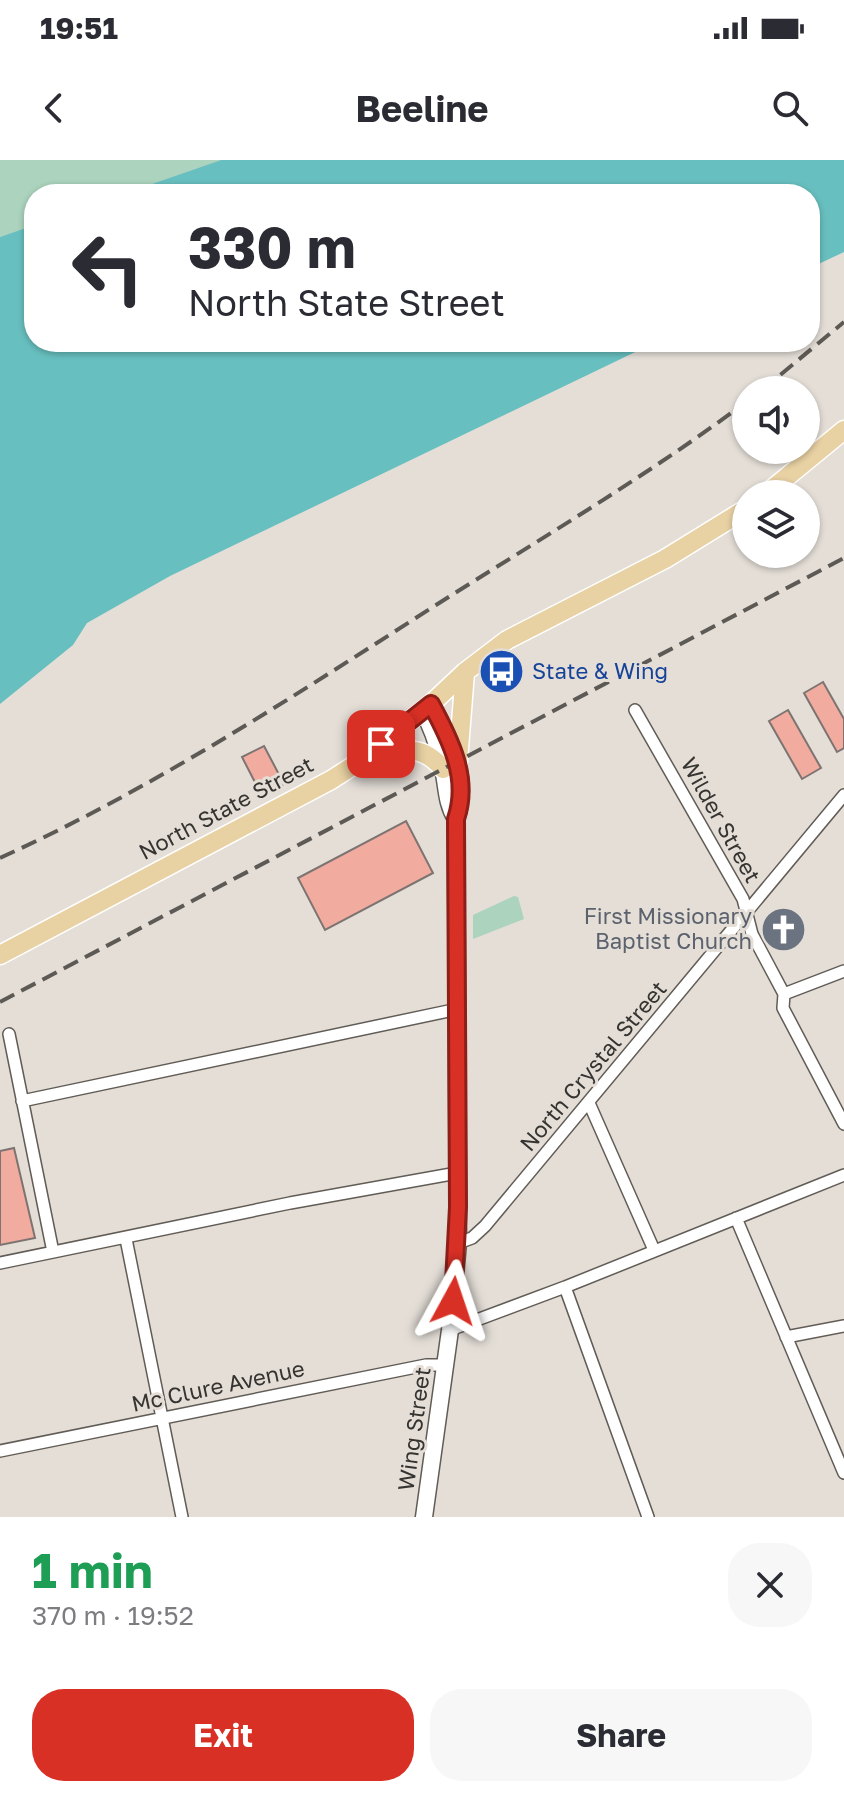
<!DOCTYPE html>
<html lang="en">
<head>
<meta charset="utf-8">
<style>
  :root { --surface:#fff; --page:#f7f7f7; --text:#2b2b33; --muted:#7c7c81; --accent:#d93025 }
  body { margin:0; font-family:"Golos Text",sans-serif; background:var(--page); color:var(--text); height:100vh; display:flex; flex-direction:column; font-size:30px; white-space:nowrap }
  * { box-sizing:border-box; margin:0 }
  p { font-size:26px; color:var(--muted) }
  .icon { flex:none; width:44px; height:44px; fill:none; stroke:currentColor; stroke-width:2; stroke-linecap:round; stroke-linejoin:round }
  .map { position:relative; height:1357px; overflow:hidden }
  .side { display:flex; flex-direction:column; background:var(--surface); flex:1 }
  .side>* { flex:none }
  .hud { position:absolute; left:24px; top:24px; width:796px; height:168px; border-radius:32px; box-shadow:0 2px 6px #0004; background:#fff; color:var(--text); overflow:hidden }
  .fabs { position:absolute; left:732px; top:216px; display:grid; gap:16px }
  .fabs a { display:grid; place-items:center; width:88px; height:88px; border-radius:50%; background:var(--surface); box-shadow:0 2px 6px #0004; font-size:40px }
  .pin { position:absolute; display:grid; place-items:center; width:68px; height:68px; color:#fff; margin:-34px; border-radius:16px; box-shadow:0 4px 12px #0006 }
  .me { position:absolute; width:88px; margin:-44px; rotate:5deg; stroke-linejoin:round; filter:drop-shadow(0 0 6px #0008) }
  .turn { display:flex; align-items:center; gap:28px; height:168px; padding:0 32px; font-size:36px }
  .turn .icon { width:104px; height:104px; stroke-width:2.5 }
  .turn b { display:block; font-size:56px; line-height:68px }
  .round { display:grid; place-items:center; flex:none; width:84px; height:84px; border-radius:32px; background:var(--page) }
  .head { display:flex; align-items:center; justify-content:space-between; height:136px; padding:0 32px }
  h1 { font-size:48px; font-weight:700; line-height:60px; color:#1e9e55 }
  .primary-button { display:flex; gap:16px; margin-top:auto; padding:16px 32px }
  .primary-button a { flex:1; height:92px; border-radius:32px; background:var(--accent); color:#fff; font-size:32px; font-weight:700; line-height:92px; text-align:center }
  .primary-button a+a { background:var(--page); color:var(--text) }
  .status { display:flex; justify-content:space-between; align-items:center; height:56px; padding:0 40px; background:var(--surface); direction:ltr }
  .status svg { height:22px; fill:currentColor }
  header { display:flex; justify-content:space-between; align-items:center; height:104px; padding:0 32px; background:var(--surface); font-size:36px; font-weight:700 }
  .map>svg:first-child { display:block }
  .green { fill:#abd3bd }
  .water { fill:#68bfbf }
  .building { fill:#f2ac9f; stroke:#7d7472; stroke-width:2 }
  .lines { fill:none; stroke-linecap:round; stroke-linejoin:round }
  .street-casing { stroke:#615c56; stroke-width:14 }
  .secondary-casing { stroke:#615c56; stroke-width:19 }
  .primary-casing { stroke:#fff; stroke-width:21 }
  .street { stroke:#fff; stroke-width:11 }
  .secondary { stroke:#fff; stroke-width:16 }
  .primary { stroke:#e8d1a3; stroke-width:18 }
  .rail { stroke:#5d5a56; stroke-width:4; stroke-dasharray:16 8; stroke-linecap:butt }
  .route-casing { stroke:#8d1f18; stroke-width:20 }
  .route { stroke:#d93025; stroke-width:14 }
  .labels { text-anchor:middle; stroke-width:6; stroke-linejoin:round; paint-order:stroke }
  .transit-label { font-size:22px; fill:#164399; stroke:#e4ded7; text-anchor:start }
  .street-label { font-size:22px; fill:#363431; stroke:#e4ded7 }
  .worship-label { font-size:22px; fill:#5b616d; stroke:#e4ded7; text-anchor:end }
</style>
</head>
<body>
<div class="status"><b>19:51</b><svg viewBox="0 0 49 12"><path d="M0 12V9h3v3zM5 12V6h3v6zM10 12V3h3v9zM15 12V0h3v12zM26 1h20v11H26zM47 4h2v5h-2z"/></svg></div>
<header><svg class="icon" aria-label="back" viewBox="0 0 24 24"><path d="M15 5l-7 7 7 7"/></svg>Beeline<svg class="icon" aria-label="search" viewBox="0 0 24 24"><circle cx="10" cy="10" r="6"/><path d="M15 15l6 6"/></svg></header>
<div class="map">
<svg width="844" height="1357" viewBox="0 0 844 1357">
  <rect width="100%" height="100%" fill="#e4ded7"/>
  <path class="green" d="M0,0h221l-98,34h-89v31l-34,12z
    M514,736l4,1 6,22 -51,20v-24z"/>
  <path class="water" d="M221,0h623v92l-34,16v-74h-687z
    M34,65v117h622l-486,234 -83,47 -14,22 -73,59v-467z"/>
  <path class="building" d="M823,522l21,37v29l-7,4 -33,-59z
    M788,550l33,58 -19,11 -33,-58z
    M264,586l20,38 -22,12 -20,-39z
    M406,661l27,52 -108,57 -27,-52z
    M14,988l21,90 -35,7v-94z"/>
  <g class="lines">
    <defs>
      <path id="street" d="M635,550l108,189 9,35 32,60 -1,14 61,116
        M784,834l60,-23
        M9,874l44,218
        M22,941l436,-92
        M589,943l65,147
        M736,1058l108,255
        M126,1079l56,278
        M458,1083l14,-5 13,-12 359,-431
        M0,1103l290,-60 167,-30
        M565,1127l83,230
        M450,1170l115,-43 279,-112
        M786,1177l58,-11
        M0,1291l426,-86h18"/>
      <path id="secondary" d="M423,552c10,17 16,37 20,56 4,19 3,35 13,51
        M424,1357l26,-187 8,-87 -2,-424c14,-41 -6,-80 -25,-115"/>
      <path id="primary" d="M766,334l78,-64
        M366,600c32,-8 53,-20 77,9
        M458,601l7,-89
        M0,795l331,-175 28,-18 72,-58 34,-32 42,-32 158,-81 81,-50"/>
    </defs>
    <use href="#street" class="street-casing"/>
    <use href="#secondary" class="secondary-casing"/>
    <use href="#primary" class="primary-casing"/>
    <use href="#street" class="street"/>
    <use href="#secondary" class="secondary"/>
    <use href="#primary" class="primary"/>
    <path class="rail" d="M762,230l82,-68
      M0,698c154,-70 294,-162 436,-253 104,-66 211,-129 310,-203
      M0,842l844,-444"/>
  </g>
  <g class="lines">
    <defs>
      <path id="route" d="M381,584l50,-40c19,35 39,74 25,115l2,388 -5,94"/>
    </defs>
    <use href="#route" class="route-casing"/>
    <use href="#route" class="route"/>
  </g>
  <defs>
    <symbol id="bus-disc" viewBox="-11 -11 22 22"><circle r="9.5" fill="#1a4fb4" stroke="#e4ded7"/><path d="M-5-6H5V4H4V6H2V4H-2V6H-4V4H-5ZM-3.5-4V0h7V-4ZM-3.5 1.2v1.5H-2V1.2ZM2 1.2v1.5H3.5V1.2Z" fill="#fff"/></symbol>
    <symbol id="church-disc" viewBox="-11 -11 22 22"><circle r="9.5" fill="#6b7280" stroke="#e4ded7"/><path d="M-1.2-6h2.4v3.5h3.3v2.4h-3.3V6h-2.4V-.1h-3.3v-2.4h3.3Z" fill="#fff"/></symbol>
  </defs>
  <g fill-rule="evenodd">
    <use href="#bus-disc" x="476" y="486" width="51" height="51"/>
    <use href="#church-disc" x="758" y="744" width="51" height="51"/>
  </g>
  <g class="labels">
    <g class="transit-label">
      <text x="532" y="519">State &amp; Wing</text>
    </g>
    <g class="street-label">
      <text transform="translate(226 648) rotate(-28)" y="8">North State Street</text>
      <text transform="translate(721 660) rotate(61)" y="8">Wilder Street</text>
      <text transform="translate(593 906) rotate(-50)" y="8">North Crystal Street</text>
      <text transform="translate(218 1226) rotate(-12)" y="8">Mc Clure Avenue</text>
      <text transform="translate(414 1269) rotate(-82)" y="8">Wing Street</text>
    </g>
    <g class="worship-label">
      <text x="752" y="764">First Missionary<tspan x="752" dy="25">Baptist Church</tspan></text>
    </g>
  </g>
</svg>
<div class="fabs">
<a><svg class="icon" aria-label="sound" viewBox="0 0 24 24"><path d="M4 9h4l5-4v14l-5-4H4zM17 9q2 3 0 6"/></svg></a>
<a><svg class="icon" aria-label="layers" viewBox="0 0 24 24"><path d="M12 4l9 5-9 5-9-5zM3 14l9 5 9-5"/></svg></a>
</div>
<div class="pin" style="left:381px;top:584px;background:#d93025"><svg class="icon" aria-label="arrive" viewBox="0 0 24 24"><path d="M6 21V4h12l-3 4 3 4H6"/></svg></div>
<svg class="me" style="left:453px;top:1141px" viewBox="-20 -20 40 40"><path d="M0-17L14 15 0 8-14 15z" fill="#d93025" stroke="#fff" stroke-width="4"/></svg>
<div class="hud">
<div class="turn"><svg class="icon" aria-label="left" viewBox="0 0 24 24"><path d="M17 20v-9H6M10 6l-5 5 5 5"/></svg><div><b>330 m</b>North State Street</div></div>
</div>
</div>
<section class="side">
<div class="head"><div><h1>1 min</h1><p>370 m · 19:52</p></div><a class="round"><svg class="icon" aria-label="close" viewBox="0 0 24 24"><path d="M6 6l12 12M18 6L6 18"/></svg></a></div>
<div class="primary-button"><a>Exit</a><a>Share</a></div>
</section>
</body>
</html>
